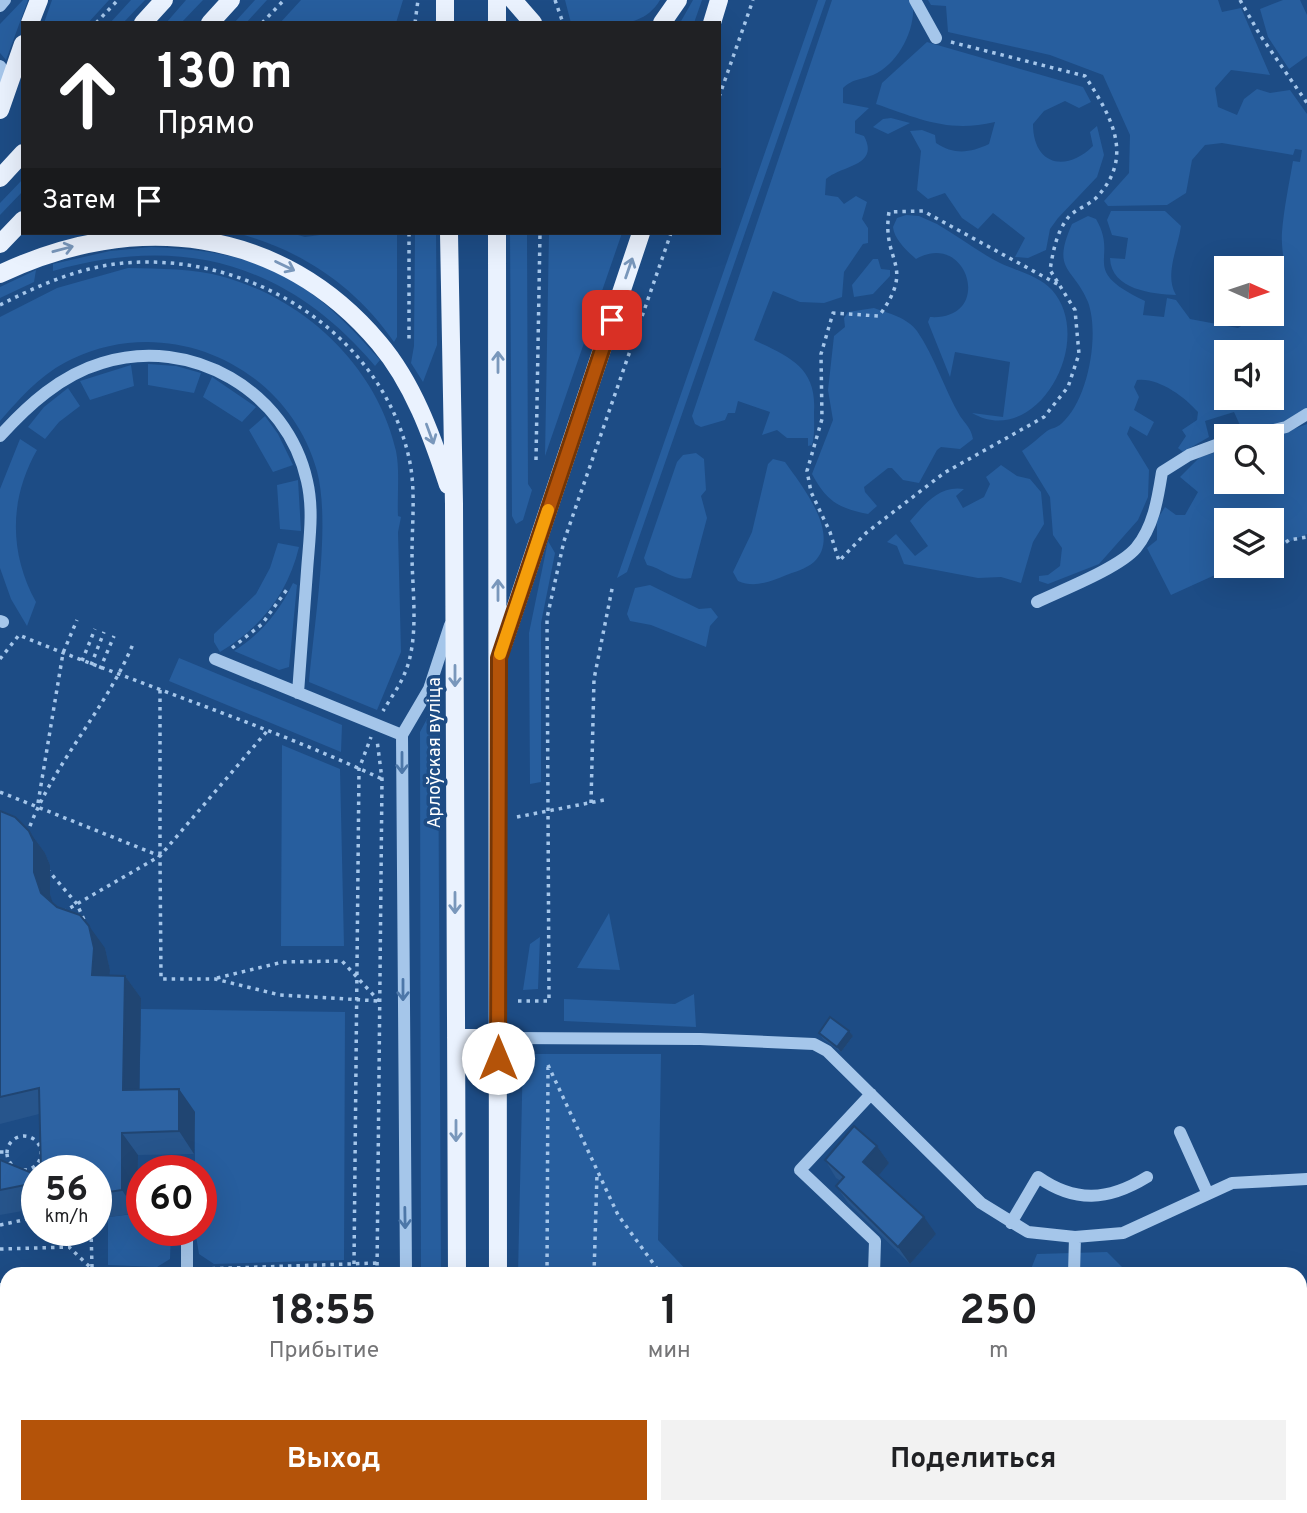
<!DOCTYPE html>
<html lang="ru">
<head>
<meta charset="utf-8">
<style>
  :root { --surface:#fff; --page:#f2f2f2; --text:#202124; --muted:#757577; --accent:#b45309 }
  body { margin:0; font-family:Overpass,sans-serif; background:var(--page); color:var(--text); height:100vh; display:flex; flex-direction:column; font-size:26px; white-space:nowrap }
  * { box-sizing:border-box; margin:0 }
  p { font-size:23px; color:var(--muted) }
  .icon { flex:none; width:38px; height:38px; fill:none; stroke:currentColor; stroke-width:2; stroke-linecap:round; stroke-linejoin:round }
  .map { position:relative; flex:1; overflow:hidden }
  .panel { position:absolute; left:0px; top:1267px; width:1307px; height:247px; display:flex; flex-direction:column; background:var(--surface); border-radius:21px 21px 0 0; box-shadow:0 7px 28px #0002 }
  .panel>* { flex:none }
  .top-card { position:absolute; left:21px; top:21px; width:700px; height:214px; border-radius:0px; box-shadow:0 7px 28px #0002; background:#202124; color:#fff; overflow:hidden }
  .needle { width:46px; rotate:93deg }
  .tools { position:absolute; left:1214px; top:256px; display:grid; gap:14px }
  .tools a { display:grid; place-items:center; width:70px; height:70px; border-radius:0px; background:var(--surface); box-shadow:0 7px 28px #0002; font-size:35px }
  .speed { position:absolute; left:21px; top:1155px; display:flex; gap:14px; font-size:35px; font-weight:700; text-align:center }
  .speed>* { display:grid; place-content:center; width:91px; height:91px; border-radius:50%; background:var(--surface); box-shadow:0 7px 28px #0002; line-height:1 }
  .speed small { font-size:18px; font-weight:400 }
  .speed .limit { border:10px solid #d22; background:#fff; color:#111 }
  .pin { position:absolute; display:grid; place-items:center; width:60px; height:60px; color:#fff; margin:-30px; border-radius:14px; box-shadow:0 4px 10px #0006 }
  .me { position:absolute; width:77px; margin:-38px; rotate:0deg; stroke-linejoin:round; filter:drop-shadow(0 0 5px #0008) }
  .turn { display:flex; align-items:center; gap:24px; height:147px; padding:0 21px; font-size:32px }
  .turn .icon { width:91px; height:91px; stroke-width:2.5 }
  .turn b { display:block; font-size:49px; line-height:60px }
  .then { display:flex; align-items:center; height:66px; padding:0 21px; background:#0003; gap:14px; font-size:26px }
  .eta { display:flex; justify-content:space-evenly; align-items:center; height:119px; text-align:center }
  .eta b { font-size:42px; font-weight:700; line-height:49px }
  .action { display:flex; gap:14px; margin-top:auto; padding:14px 21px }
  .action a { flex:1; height:80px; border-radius:0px; background:var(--accent); color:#fff; font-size:28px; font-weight:700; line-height:80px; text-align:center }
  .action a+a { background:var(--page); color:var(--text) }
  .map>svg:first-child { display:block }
  .green { fill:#275e9e; fill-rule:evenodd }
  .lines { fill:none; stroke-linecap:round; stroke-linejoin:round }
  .path { stroke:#a5c6ea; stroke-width:3.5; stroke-dasharray:3.5 5; stroke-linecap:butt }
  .minor { stroke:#a5c6ea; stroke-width:12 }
  .major { stroke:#eaf2fe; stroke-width:18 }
  .wall { fill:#27558c }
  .shaded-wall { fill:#204572 }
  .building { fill:#2d63a3; stroke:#204572; stroke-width:2 }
  .oneway { stroke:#7997bb }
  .oneway2 { stroke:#4d77a8 }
  .route-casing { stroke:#753606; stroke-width:18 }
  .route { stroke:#b45309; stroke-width:12 }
  .slow { stroke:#f59e0b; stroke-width:12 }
  .labels { text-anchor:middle; stroke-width:7; stroke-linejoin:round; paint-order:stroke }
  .street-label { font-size:18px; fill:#fff; stroke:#1d4c85 }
</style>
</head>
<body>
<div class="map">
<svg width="1307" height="1513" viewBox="0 0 1307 1513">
  <rect width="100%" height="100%" fill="#1d4c85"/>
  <path class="green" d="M23,0h5l-22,60 -6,-7v-29z
    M52,0h57l-21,23h-44z
    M131,0h14l-22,23h-13z
    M186,0h17l-22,23h-15z
    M255,0h12l-21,23h-12z
    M301,0h102l-7,23h-116z
    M565,0h95c-19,32 -56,23 -89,23z
    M693,0h9l-8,23h-14z
    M818,0h8l-199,572 -10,6z
    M832,0h80c6,26 -13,64 -39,75 -12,5 -19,3 -30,13v15l26,5 -14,13v12l9,3c16,30 -22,29 -38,43l-1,16 13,2 6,7 12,-8 11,6 -5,17 6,9v15l-5,1 -19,28 -2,25 -18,6 -24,-1 -27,-11 -19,49c35,17 63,27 60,72 0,12 1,22 -2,33l-4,1v-8h-21l-10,-8 -15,5 8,-23 -32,-11 -3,12h-7l-3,7 -24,7 -6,-3 -3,-8z
    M928,0h290l4,12 19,-4 29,67 -39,-5 -16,18 3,19 19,8 7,-16 13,-10 13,4 20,-3 17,24v294l-22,13 -42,11 -9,-20 -29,9 4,16 -26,15 -5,-4 8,-12 -4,-6 15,-10 1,-8c-13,-15 -40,-35 -61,-32l-3,7 5,10 -5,13 20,12 -7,14 -17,-10 -3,8 22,36 -1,27 -10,23 -39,44 -51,20 -9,-3v-5l9,-1 12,-9 2,-18 -9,-13 -3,-38 -28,-46c9,-6 16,-13 25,-20 4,-3 10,-3 14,-7 27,-23 39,-89 27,-122 -15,-36 -37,-30 -16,-78l16,-8 8,3c24,41 -19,50 49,82l-2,14 21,2 3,-19 9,2 14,19 48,9 24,-15h10v-9c21,-18 8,-49 10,-72 2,-24 7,-48 11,-71l7,1 2,-12 -7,-1 -2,6 -71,-12 -17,2 -13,15 -6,33 -19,12 -59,1 -4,-5 25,-28 1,-38 -27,-60 -53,-20 -102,-23 -2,-26 -15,-1zM1227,352h45v45h-45z
    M1283,0h17l7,15v41l-18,13 -21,-32 -8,-28z
    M927,42l156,45 8,15 -12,6 -14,-7 -21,10 -11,13c0,41 33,49 60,22l-3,-14 7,-6 7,29 -7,22 -39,41 -8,11 -4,21 -18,8 -13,-1 10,-19 -32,-25 -15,16 -16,-11 -17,-25 -17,6 -11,-9 4,-39 -11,-20 12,-1 13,5 1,8c18,12 34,10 53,1l6,-22c-47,11 -75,-3 -119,-18l6,-21z
    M891,118l19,5 -22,11 -15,-7 10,-8z
    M23,179v12l-23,24v-12z
    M1111,211h54l16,15c-3,22 -17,49 -5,69 -23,-1 -65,-5 -66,-37l15,1 3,-21 -16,-3 -5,-15z
    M906,215l13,1 18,8c21,12 41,28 63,39 17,8 39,13 52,27 45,51 -16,160 -80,123l31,4 7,-55 -55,-10 -5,25 -22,-55 2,-5c65,4 38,-88 -14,-58 -9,-8 -22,-20 -23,-32l4,-9z
    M237,233h54l14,4 30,-4h62v104l-3,5c-39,-56 -91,-91 -157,-109z
    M415,233h21l1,112 -14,37 -12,-19 3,-17z
    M510,233h17l1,251 4,6 -9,30 -7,4 -4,-8z
    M549,233h73l-77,223z
    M151,247c111,4 157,30 229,113l-5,6c-87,-103 -193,-132 -322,-95v-7l57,-13z
    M873,259h5l3,10 9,1v6l-17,18 -19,3 -2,-12z
    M128,268c32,1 65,0 96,9 82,23 153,90 172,174 4,20 1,44 2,65l3,1 -3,15 3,120 -24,58 -68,-28c5,-58 22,-158 8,-211 -29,-105 -148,-159 -245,-112 -30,14 -51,38 -72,62v-104l57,-29z
    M36,270l-2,12 -34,16v-11z
    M874,308c14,5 34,10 43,23 18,26 27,58 43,85 6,9 11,12 13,23l-13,10 -19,-2 -4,3 -18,33 -16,-3 -11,-12h-4l-24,19 1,5 12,14 -9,8c-31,-6 -42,-14 -56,-40l21,-54 -5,-30 6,-54 11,-9 -1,-9 4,-6z
    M148,364l28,2 25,7 -7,20 -46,-8z
    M131,365l3,21 -44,14 -10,-19z
    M212,377l44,30 -14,15 -39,-25z
    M68,388l12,18 -21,16 -14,17 -17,-12 16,-20z
    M265,416l13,18 15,31 -20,7 -24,-42z
    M1307,424v110l-35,15v-29h-45v45h10l-66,30 -24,-47 10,-8v-20l8,-13 11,8h9l13,-23 -18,-15 20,-20 27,-8v32h45v-44z
    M20,439l17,11c-28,49 -28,103 -1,152l-9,24 -16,-27 -11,-31v-79z
    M696,453l8,6 2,31 -5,6 6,22 -16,60c-17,4 -27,-9 -44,-13l-3,-7 33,-96 6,-7z
    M773,459l12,3c17,24 57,73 29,100 -8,7 -20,10 -30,14 -15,6 -30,12 -46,5l-5,-9 19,-40 16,-68z
    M1001,465l16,11 13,3 11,13 3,32 -11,18 -12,41 -20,-6 -23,1 -74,-14 -7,-18 -10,-4 9,-8 19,22 13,-10 -18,-25c15,-17 29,-36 54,-32l-8,7 7,12 21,-11 6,-13 -4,-7z
    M298,480l3,51 -21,-2 -3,-44z
    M548,541l7,12 -14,70v159l-11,2 -1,-151z
    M278,543l21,4c-11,46 -38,81 -79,105l-6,-10v-8l42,-40 14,-26z
    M293,583l4,2 -8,82 -10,3 -45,-19c27,-17 45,-39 59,-68z
    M650,585l49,24 12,-1 7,9 -8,9 -4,21 -55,-22 -21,-4 -3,-7 8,-26z
    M179,658l163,67 -1,27 -172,-71z
    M438,711l3,563h-20l-1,-542 8,-15z
    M282,745l58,24 4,177h-63z
    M609,913l11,57 -43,-2z
    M540,937l-2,52 -15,1 7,-46z
    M694,994l2,33 -132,-6v-22l111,5z
    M141,1009l204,3 -1,248 -130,4 -15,-10 -4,-24h6v-59h-6v-59h-56z
    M523,1054h138l-3,186 32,34h-172z
    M142,1213v17h29l-1,29 -13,8 -49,-2v-48z
    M1107,1252l22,22h-100l8,-20z
    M7,1302v28l-7,2v-29z
    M7,1346v161h398v6h-405v-165z
    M1300,1467h7v46h-205v-6h198z
    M740,1507h41l-1,6h-38z"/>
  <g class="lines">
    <path class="path" d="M555,0l8,23
      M1240,0l20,35 47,68
      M96,23l22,-23
      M262,23l22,-23
      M415,23l3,-23
      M951,42l134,34c26,40 50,80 12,121 -9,9 -24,13 -30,22 -11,15 -14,33 -17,51l25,40 4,44 -11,33 -24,30 -100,56 -78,60 -27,28 -9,-29 -19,-40 -4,-21 15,-52 -1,-65 12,-41 46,3c38,-52 2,-53 10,-104l34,-1 136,74
      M719,97l34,-97
      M409,233v106
      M0,305c39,-20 80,-38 124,-42 125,-11 257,69 285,195 7,31 3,65 3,96 0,37 8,86 -8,121 -5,12 -14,24 -21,36
      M536,460l4,-227
      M1272,552l17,-12 18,-3
      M1245,573l10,-8
      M232,648l30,-24 26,-36
      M0,659l19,-24c121,50 245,89 363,144
      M82,661l13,-32
      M91,665l13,-33
      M100,669l14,-33
      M160,690v164
      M0,792l160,64 1,123h54l65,16 99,6
      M38,803l25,-150 14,-33
      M591,803l3,-124 19,-95
      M517,817l87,-17
      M27,834c24,-68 78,-123 106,-190
      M47,869l30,35 8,18
      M63,912l97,-56 108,-126
      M217,978l66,-16 59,-1 37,40
      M518,1001h31l-2,-383 17,-77 107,-308
      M548,1065l70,150 43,59
      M7 1153a17 17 0 1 1 34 0a17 17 0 1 1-34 0Z
      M0,1152h8
      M0,1225l37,-8
      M91,1230l1,37
      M0,1249l69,-2 23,22h79
      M354,1264l5,-495 12,-32
      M203,1269l174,-6
      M377,1274l5,-495 -5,-39
      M547,1274l1,-207
      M594,1274l3,-100
      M0,1340l7,-2
      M0,1442h7
      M259,1507l1,6
      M413,1507v6
      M733,1507l3,6
      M546,1510l32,3
      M586,1513v-6
      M682,1513v-6
      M700,1513l20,-6
      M784,1513l1,-6
      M808,1513v-6"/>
    <path class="minor" d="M915,0l21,38
      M0,6l5,-6
      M0,66l5,8v15
      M0,436c28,-31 61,-61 102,-73 89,-28 185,28 205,118 7,30 2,60 0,90 -3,40 -6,81 -9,122
      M1250,436l36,-9 21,-13
      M1037,602c25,-12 82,-34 99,-54 18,-22 22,-51 26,-76l27,-17 38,-14
      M0,621l3,1
      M215,659l187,76
      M498,1038l202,1 114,5 13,7 154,152 47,29 47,5 48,-4 109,-50 75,-4
      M871,1094l-71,76 75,71 -1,33
      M1180,1132l27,60
      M154,1170l28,-2v3
      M1011,1223l27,-46c37,26 70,24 109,0
      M187,1230v44
      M406,1274l-4,-539 27,-46 21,-64
      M1074,1274l1,-37
      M0,1289h7
      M611,1513l1,-6
      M1051,1513l1,-6
      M1071,1513v-6"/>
    <path class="major" d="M445,0v23
      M497,0v23
      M513,0l20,23
      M30,23l9,-23
      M143,23l21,-23
      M210,23l21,-23
      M662,23l16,-23
      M712,23l7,-23
      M0,110l23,-66
      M0,178l23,-25
      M449,233l5,271 3,770
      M497,233l1,1041
      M0,244l23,-24
      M0,274c134,-64 281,-48 379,69 34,40 53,93 69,142
      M503,645l138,-412
      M456,1038h42
      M458,1507v6
      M501,1507v6"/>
  </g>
  <path class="wall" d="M0,811l29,20 16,22 5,12v29l3,10 52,44 5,22 -1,6h16l16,22 -2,92 40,-1 16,23 -1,42 -56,1 -1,58 -41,6v-48l-57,-57 -39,10z
    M849,1031l4,5 -12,16 -18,-13 -4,-6z
    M877,1146l12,17 -11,13 58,58 -26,30 -62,-61 -12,-17 5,-5 -5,-3 -11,-18z
    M0,1160l37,15v37l-3,-3 -34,6z"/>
  <path class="shaded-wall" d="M29,831l16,22 5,12v29l7,22 -16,-23 -7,-21z
    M89,926l16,22 5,22 -3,28 -15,-23z
    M125,976l16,22 -2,114 -16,-22z
    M849,1031l4,5 -12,16 -4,-5z
    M179,1089l16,23 -1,42 -15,-23z
    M122,1133l16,22 -1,58 -15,-23z
    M877,1146l12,17 -14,17 -12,-18z
    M924,1217l12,17 -26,30 -12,-17z
    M953,1507h4l4,6h-9z"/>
  <path class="building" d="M0,811l15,6 14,14 5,11v30l7,21 16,14 23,8 9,11 5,22 -2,27 33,1 -2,114 56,-1v42l-57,2v57l-26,4v-23h-55l-2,-83 -39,9z
    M830,1017l19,14 -12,16 -18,-14z
    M854,1126l23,20 -14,16 61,55 -26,30 -62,-61 8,-9 -19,-17z
    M0,1160l37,15v27l-6,1 -1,-19 -30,6z
    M820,1507h63l2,2 4,-2h64l-1,6h-132z"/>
  <defs><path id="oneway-shaft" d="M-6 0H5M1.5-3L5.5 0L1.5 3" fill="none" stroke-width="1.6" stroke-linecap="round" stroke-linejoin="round" transform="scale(1.75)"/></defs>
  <g class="oneway">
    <use href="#oneway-shaft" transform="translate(63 249) rotate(-15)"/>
    <use href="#oneway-shaft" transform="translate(285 266) rotate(26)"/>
    <use href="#oneway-shaft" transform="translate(629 268) rotate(-71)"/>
    <use href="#oneway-shaft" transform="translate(498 362) rotate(-90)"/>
    <use href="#oneway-shaft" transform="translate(430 434) rotate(70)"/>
    <use href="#oneway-shaft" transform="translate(498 590) rotate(-90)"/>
    <use href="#oneway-shaft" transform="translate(455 676) rotate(90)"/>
    <use href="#oneway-shaft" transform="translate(455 903) rotate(90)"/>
    <use href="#oneway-shaft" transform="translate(456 1131) rotate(90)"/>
  </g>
  <g class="oneway2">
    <use href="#oneway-shaft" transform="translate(402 763) rotate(90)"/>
    <use href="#oneway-shaft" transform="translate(403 990) rotate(90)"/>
    <use href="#oneway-shaft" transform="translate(405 1218) rotate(89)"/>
  </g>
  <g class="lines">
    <defs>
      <path id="route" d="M498,1058l1,-400 113,-338"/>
    </defs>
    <use href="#route" class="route-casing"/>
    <use href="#route" class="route"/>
    <path class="slow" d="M500,654l48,-144"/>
  </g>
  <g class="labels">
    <g class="street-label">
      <text transform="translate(434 753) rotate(-90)" y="6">Арлоўская вуліца</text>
    </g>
  </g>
</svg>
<div class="tools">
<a><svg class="needle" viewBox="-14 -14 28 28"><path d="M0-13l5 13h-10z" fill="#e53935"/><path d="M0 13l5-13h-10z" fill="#757577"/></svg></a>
<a><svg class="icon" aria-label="sound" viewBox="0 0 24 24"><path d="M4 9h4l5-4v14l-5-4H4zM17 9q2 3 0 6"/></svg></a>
<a><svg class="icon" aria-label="search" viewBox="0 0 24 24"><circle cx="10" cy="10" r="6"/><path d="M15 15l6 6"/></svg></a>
<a><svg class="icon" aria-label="layers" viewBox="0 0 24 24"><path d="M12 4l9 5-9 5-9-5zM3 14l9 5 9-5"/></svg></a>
</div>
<div class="speed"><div>56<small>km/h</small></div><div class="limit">60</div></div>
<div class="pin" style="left:612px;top:320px;background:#d93025"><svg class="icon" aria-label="arrive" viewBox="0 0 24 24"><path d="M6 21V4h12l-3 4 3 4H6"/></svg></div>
<svg class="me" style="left:498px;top:1058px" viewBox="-20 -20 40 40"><circle r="19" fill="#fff"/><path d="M0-13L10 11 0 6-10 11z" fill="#b45309"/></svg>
<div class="top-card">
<div class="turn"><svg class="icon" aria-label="ahead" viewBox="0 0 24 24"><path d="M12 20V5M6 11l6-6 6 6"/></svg><div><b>130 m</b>Прямо</div></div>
<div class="then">Затем<svg class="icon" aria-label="arrive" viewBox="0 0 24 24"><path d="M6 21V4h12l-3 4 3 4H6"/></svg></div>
</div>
<section class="panel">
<div class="eta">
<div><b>18:55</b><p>Прибытие</p></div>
<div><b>1</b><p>мин</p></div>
<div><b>250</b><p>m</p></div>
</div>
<div class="action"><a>Выход</a><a>Поделиться</a></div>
</section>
</div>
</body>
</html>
